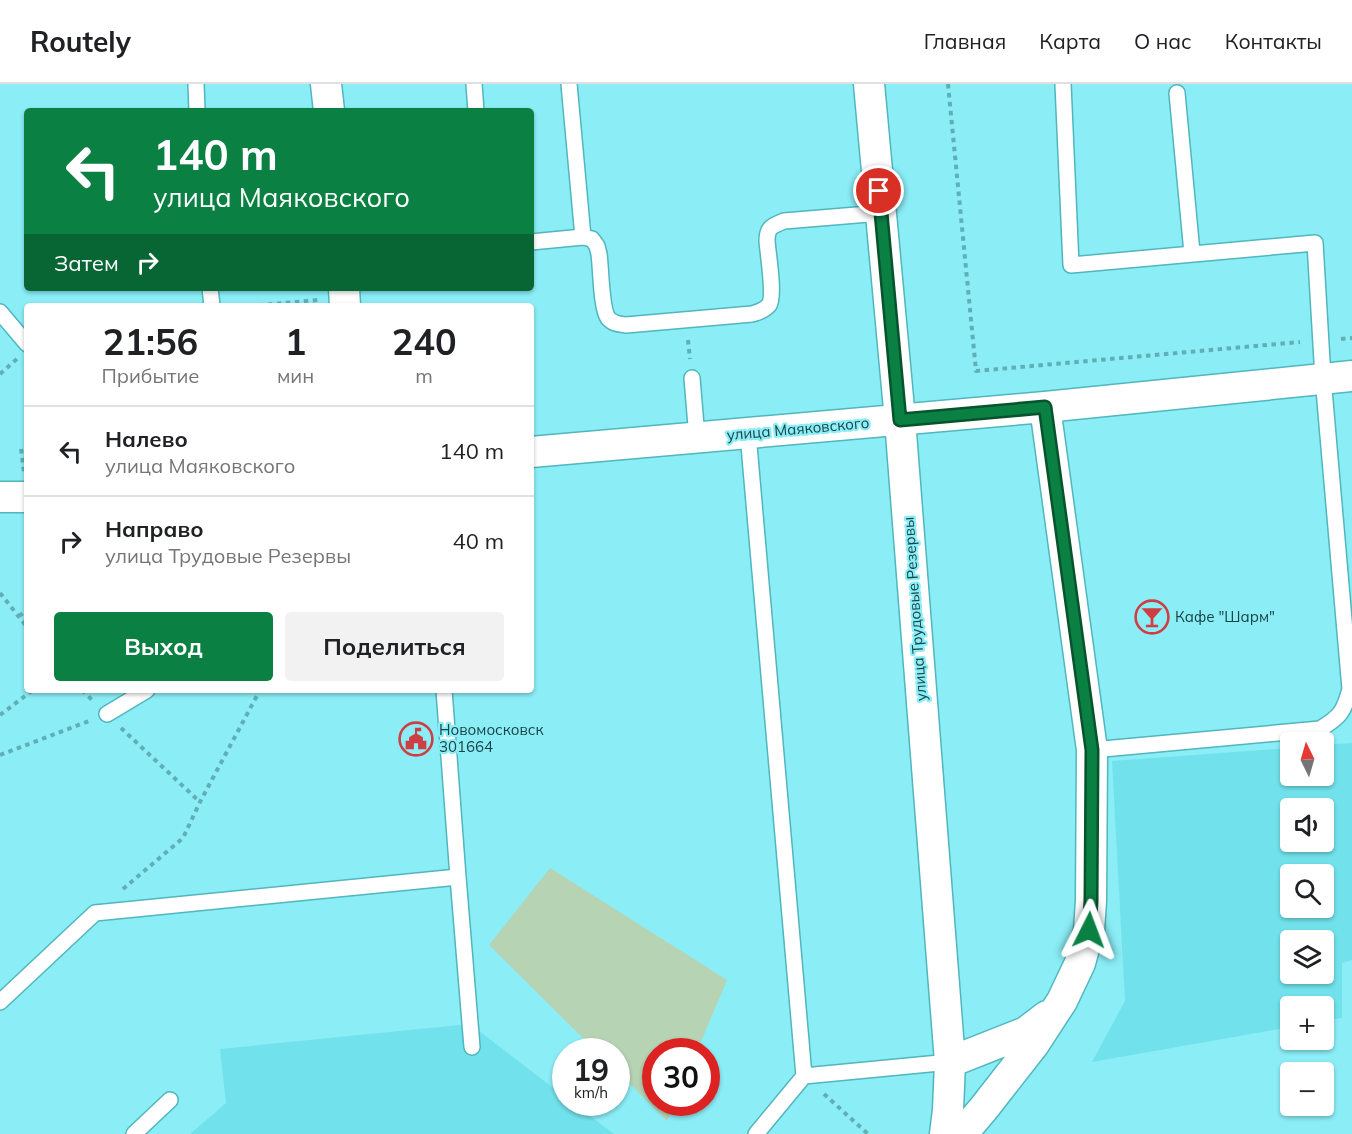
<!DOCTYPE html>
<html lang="ru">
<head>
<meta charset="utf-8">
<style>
  :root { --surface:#fff; --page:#f2f2f2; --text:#202124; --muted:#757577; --line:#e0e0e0; --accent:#0b8043 }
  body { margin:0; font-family:Mulish,sans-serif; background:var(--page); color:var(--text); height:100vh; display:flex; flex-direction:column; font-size:22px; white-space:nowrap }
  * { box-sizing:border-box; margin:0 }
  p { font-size:20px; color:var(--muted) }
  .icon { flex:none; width:33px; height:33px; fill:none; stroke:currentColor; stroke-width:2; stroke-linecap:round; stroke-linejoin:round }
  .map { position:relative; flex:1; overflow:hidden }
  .details { position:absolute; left:24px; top:219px; width:510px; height:390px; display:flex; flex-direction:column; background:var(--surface); border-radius:6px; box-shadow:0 2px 4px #0004 }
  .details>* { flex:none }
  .banner { position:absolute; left:24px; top:24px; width:510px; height:183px; border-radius:6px; box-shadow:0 2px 4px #0004; background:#0b8043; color:#fff; overflow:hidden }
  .needle { width:39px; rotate:355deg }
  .controls { position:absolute; left:1280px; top:648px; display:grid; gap:12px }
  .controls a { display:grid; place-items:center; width:54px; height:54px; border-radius:6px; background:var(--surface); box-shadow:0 2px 4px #0004; font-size:30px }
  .speed { position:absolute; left:552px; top:954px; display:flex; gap:12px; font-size:30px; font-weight:700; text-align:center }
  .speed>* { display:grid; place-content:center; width:78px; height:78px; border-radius:50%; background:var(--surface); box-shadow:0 2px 4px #0004; line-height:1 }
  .speed small { font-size:15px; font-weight:400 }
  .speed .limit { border:9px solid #d22; background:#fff; color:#111 }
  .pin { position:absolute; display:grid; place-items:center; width:51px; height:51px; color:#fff; margin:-26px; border:3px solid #fff; border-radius:50%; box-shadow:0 2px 6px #0007 }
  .me { position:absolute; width:66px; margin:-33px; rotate:3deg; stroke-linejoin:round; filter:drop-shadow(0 0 4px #0008) }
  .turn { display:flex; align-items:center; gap:21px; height:126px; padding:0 30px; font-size:27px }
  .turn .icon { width:78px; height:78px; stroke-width:2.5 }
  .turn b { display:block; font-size:42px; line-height:51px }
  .then { display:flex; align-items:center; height:57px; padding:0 30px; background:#0003; gap:12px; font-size:22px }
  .eta { display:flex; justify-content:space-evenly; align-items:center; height:102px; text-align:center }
  .eta b { font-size:36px; font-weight:700; line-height:42px }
  .primary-button { display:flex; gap:12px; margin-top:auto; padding:12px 30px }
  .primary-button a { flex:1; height:69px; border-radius:6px; background:var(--accent); color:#fff; font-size:24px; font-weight:700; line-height:69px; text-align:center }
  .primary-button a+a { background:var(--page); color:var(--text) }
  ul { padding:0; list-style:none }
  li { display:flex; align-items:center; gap:18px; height:90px; padding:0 30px; border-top:2px solid var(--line) }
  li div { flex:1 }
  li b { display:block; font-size:22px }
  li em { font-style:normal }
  header { display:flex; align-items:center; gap:36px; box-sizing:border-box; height:84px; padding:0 30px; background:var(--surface); border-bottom:2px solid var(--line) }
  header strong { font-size:28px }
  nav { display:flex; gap:33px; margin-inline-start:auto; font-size:21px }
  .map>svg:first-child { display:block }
  .built { fill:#71e2ec; fill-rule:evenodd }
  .green { fill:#b6d3b3 }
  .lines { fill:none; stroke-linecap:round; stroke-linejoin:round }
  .lane-casing { stroke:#51b6be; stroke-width:18 }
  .street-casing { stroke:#51b6be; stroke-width:33 }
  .path { stroke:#61afb6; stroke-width:4; stroke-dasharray:4.5 4.5; stroke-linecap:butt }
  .lane { stroke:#fff; stroke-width:15 }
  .street { stroke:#fff; stroke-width:30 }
  .route-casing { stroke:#07532c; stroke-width:15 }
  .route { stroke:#0b8043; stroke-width:10 }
  .labels { text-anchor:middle; stroke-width:4.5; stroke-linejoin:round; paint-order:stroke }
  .street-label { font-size:15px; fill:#194447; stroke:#8bedf6 }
  .poi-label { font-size:15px; fill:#194447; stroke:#8bedf6; text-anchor:start }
</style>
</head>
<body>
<header>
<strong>Routely</strong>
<nav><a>Главная</a><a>Карта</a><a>О нас</a><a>Контакты</a></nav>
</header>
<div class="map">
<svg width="1352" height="1050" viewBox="0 0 1352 1050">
  <rect width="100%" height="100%" fill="#8bedf6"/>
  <path class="built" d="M1352,659v217l-10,3v55l-19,3v-15h-33v21l-198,35 33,-61 -13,-240 178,-13v28h33v-31zM1290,724h33v34h-33zM1290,790h33v34h-33zM1290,856h33v34h-33z
    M470,940l95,73 1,5 7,1 41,31h-424l36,-31 -6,-54z"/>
  <path class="green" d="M550,784l177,112 -30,71 -41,1v50l19,1 -8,18 -50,-50 -1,-19 -20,-1 -107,-106z"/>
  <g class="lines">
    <defs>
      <path id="lane" d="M196,0l1,27
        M474,0l2,27
        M569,0l14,153
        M1063,0l8,181 244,-22 8,135 27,311c-6,23 -10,28 -30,40l-228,21
        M1177,9l15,160
        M531,158l52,-5 9,2 5,7 2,8c2,14 2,54 9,64 5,6 11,6 18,7l126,-11c6,-2 12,-3 17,-9 6,-9 -1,-51 -2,-64 0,-14 5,-15 17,-20l97,-8
        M210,204l2,18
        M0,228l27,32
        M692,294l5,60
        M748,350l56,642 -48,58
        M107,630l40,-24
        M458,793l14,170
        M0,918l95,-89 363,-36 -14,-187
        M804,992l146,-14
        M134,1050l36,-34"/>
      <path id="street" d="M326,0l3,27
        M869,0l31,336 50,642 -2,48 -3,24
        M344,204l1,18
        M531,368l514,-45 307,-31
        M0,413h27
        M950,978l76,-30 21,-16
        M962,1050l22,-26 50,-64 28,-43 18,-38 9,-33 2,-29 1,-151 -47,-343"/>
    </defs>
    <use href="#lane" class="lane-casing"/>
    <use href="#street" class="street-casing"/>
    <path class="path" d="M948,0l28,287 324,-29
      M250,222l68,-6
      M1341,255l11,-1
      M688,256l2,19
      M0,290l17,-15
      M21,365l3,23
      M0,509l27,34
      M19,532l8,-6
      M82,606l10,10
      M0,631l33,-25
      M121,644l79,74
      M0,671l89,-34
      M123,805l60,-51 17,-36 60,-112
      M824,1010l44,40"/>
    <use href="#lane" class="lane"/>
    <use href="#street" class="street"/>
  </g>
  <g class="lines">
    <defs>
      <path id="route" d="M879,107l21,229 145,-13 47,343 -1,151 -2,29"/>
    </defs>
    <use href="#route" class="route-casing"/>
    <use href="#route" class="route"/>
  </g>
  <defs>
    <symbol id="bar-ring" viewBox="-11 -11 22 22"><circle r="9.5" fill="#8bedf6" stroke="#ce3e43" stroke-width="1.5"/><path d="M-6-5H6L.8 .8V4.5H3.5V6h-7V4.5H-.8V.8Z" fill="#ce3e43"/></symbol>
    <symbol id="civic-ring" viewBox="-11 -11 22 22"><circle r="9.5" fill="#8bedf6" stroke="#ce3e43" stroke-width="1.5"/><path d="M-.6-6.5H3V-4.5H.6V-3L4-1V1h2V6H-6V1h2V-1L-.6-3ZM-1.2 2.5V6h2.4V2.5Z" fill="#ce3e43"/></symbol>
  </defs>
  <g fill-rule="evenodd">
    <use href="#bar-ring" x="1133" y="514" width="38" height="38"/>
    <use href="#civic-ring" x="397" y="636" width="38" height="38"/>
  </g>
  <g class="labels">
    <g class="street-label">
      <text transform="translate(798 345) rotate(-5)" y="5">улица Маяковского</text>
      <text transform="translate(915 525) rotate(-94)" y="5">улица Трудовые Резервы</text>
    </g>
    <g class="poi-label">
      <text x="1175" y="538">Кафе "Шарм"</text>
      <text x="439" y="651">Новомосковск<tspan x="439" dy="17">301664</tspan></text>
    </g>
  </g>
</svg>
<div class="controls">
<a><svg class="needle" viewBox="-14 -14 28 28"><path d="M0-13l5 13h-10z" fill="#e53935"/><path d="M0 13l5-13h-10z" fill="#757577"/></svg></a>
<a><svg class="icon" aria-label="sound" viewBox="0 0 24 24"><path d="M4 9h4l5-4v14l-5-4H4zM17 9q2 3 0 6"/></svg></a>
<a><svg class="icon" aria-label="search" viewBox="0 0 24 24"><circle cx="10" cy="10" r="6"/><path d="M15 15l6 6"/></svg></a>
<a><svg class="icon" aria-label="layers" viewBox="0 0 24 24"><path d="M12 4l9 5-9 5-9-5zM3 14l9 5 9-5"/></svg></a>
<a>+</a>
<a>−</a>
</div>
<div class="speed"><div>19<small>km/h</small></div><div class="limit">30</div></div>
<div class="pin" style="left:879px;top:107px;background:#d93025"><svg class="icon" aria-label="arrive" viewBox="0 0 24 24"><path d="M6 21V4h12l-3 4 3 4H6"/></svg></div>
<svg class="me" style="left:1089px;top:846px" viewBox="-20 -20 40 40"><path d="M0-17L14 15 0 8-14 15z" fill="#0b8043" stroke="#fff" stroke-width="4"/></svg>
<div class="banner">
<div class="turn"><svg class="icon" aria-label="left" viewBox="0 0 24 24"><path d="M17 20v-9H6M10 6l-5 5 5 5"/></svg><div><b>140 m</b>улица Маяковского</div></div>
<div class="then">Затем<svg class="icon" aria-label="right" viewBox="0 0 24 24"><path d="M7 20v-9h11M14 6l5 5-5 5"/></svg></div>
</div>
<section class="details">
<div class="eta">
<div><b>21:56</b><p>Прибытие</p></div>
<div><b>1</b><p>мин</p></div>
<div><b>240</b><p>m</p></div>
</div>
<ul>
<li><svg class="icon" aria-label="left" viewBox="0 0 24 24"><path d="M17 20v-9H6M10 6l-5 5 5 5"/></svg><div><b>Налево</b><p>улица Маяковского</p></div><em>140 m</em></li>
<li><svg class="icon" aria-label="right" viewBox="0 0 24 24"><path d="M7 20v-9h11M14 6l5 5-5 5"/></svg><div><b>Направо</b><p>улица Трудовые Резервы</p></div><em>40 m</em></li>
</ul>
<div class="primary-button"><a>Выход</a><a>Поделиться</a></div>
</section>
</div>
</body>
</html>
